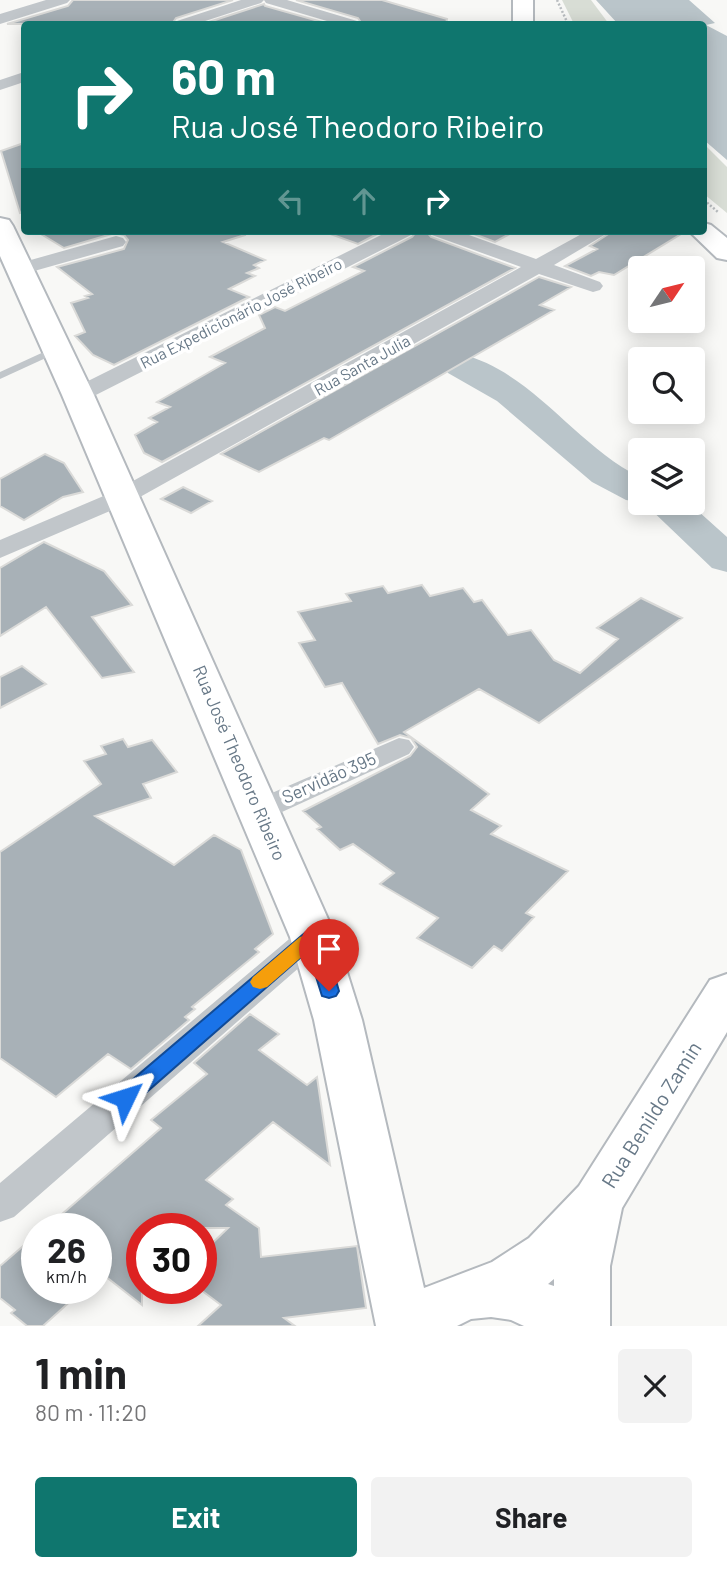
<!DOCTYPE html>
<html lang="en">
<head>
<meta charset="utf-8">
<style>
  :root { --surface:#fff; --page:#f2f2f2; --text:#202124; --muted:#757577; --accent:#0f766e }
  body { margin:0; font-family:Barlow,sans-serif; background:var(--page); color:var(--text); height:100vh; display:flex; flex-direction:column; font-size:26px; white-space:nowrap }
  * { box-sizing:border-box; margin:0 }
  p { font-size:23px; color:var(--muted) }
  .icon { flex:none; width:38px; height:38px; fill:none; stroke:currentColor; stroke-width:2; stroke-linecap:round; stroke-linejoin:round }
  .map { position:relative; height:1326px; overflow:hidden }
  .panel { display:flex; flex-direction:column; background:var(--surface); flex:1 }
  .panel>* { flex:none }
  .banner { position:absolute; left:21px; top:21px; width:686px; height:214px; border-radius:7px; box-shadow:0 4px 18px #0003; background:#0f766e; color:#fff; overflow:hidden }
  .needle { width:46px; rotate:55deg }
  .tools { position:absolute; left:628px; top:256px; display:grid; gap:14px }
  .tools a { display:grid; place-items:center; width:77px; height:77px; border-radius:7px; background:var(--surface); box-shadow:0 4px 18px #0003; font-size:35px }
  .speed { position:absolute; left:21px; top:1213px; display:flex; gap:14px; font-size:35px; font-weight:700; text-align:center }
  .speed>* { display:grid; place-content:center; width:91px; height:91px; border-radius:50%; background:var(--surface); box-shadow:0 4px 18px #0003; line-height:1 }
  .speed small { font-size:18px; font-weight:400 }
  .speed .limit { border:10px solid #d22; background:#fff; color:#111 }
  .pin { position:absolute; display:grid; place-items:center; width:60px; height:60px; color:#fff; margin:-72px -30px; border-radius:50% 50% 50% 0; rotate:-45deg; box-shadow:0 0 7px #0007 }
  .pin .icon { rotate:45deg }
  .me { position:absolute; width:77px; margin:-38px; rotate:49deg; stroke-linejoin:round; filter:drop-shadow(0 0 5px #0008) }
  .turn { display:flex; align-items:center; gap:24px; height:147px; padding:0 35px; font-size:32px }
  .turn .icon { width:91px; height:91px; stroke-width:2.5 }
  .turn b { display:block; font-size:49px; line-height:60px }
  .lanes { display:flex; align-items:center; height:66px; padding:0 35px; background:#0003; justify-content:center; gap:35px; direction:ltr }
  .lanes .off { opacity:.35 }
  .round { display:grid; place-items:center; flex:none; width:74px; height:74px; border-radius:7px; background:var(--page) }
  .headline { display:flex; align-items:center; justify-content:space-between; height:119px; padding:0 35px }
  h1 { font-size:42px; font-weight:700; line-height:52px }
  .action { display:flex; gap:14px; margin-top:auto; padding:14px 35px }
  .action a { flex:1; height:80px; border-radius:7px; background:var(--accent); color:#fff; font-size:28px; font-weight:700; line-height:80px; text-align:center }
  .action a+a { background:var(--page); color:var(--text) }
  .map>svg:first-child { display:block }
  .green { fill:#d8ddd5 }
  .water { fill:#bac5ca }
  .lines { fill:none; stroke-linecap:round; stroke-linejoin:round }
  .river { fill:#bac5ca; fill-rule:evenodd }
  .building { fill:#a8b1b7; stroke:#dadad8; stroke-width:2 }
  .secondary-casing { stroke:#b4b9be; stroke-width:4 }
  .path { stroke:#b9bdc0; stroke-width:2.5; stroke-dasharray:2 2; stroke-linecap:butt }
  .service { fill:#c1c6ca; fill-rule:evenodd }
  .minor { fill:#c1c6ca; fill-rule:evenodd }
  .secondary { fill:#fff; fill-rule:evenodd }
  .route { fill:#1a73e8; stroke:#114b97; stroke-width:2 }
  .slow { fill:#f59e0b }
  .labels { text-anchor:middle; stroke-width:7; stroke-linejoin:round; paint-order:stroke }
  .far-street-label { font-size:16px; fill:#677887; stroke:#fff }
  .street-label { font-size:18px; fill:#677887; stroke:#fff }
  .near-street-label { font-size:21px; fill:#677887; stroke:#fff }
</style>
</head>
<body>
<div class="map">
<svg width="727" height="1326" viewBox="0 0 727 1326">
  <rect width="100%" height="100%" fill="#f8f8f6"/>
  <path class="green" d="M562,0h29l18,24h-35z
    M704,144l23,23v46l-23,-19z"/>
  <path class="water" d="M596,0h93l26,23 -9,2 21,11v124l-23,-20v-116h-86z"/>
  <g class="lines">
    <path class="river" d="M461,354c72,18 114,91 179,123v25h48l39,35v35l-15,-4 -68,-65 -18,-3 -34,-18 -95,-81 -49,-28 -5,-8 5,-8z"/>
  </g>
  <path class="building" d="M73,0h160l-57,18 -4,6h-165l61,-18z
    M296,0h86l65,19 -1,5h-84l-4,-6z
    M264,4l1,2 64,18h-126z
    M24,143v69l-4,1 -19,-62z
    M36,231h208l1,4 -22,7 42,18 -11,5 5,3 -12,5 8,3 -26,13 20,8 -135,68 -21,-10 -18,-19 10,-4 -14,-29 17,-5 -3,-2 7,-2 -35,-27 67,-18 4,-9 -4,-5 -9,-2 -51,15z
    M331,231h52l-25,13 -28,-10z
    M417,231h9l5,6 84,31 -353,194 -18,-9 -9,-18 22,-13 -8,-4 21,-11 -13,-5 68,-39 -15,-6 55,-29 -6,-13 16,-8 10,4 79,-40 -11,-4 59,-30z
    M466,231h49l-20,11z
    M613,231h73l-72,44 -15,-3 -8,4 -26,-10 32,-17 -7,-3z
    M539,277l32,10 -31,18 14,5 -225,130 -5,-2 -65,34 -38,-18z
    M45,454l19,9 19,29 -20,5 -39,23 -24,-14v-27z
    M183,487l29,14 -21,12 -30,-14z
    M44,542l60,29 28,34 -40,12 42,55 -32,6 -56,-71 -46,29v-68z
    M422,585l8,11 33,-8 11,14 8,-2 26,35 23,-5 23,30 26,13 38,-34 -21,-11 44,-30 41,20 -143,105 -60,-34 -75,43 85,62 -18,16 30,16 -10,8 77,37 -42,42 8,4 -32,34 -8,-5 -22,22 -55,-30 21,-20 -58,-34 14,-11 -41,-29 -13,6 -23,-21 4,-2 -18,-16 107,-55 7,-9 -6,-9 -11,-3 -22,9 -36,-61 -17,4 -26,-44 16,-3 -17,-28 53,-11 -5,-7 37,-8 5,7z
    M22,666l24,18 -46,24v-31z
    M123,739l5,8 24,-7 25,32 -34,12 8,14 -56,18 79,49 40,-30 27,15 32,84 -18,15 4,3 -67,55 3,2 -10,8 4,3 -58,49 -23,-15 -52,43 -56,-39v-206l101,-68 -17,-23 22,-7 -5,-8z
    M250,1014l29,20 -20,16 48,35 10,-8 13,88 -57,-43 -67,58 27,19 -7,6 33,23 2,29 96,-11 9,62 -82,10 11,8h-97l23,-21 -20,-15v-36l27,-26h-86v77l-46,-36v-41h-50l115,-100 -10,-8 56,-46 -13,-11z
    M37,1234v54h48l-42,38h-16l-16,-13 4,-3 -15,-12v-32z"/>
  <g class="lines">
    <defs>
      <path id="secondary" d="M513,0h20v24h-20z
        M0,218l9,2 4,6 81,169 242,542 26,83 62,268 68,-26 37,-24 50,-52 131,-206 17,-6v58l-105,176 -12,58v60h-86l-13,-6 -20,-3 -20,2 -14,7h-81l-62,-306 -24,-83 -228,-542 -62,-139zM554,1279v7l-6,-2z
        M704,223l7,2 16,13v22l-10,-2 -28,-27h15z"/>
    </defs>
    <use href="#secondary" class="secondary-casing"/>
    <path class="path" d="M557,0l11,24
      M704,200l14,12"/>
    <path class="service" d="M57,346l4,1v4l-61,28v-7z"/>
    <path class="minor" d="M46,0h24l-3,3 -67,21v-10z
      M241,0h46l70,21 3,3h-23l-71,-21 -2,-3 -3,3 -65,21h-22l3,-3z
      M24,72v10l-24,8v-10z
      M389,231h25l-3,4 -325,165h-16l-3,-5 3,-5z
      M429,231h29l78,28 51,-28h24l-57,34 46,17 3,4 -3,4 -7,2 -54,-18 -408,228 -131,56v-18l113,-48 408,-225 -89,-32z
      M116,236l7,2 3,4 -3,4 -103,29 -7,-2 -3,-4 3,-4z
      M399,738l10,2 5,7 -5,7 -138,63 -11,3 -11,-3 -4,-7 4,-7z
      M313,925l12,4 5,8 -5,8 -311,272 -14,5v-39l301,-254z"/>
    <use href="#secondary" class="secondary"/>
  </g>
  <path class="route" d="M313,930l7,2 3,4 16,55 -3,5 -7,2 -7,-2 -14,-45 -175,153 -8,2 -7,-2 -3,-6 3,-6 188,-160z"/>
  <path class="slow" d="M306,935l7,2 3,5 -3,5 -46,40 -7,2 -7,-2 -3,-5 3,-5 47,-40z"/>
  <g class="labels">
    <g class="far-street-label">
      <text transform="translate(241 313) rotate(-27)" y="6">Rua Expedicionário José Ribeiro</text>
      <text transform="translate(362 365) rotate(-29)" y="6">Rua Santa Julia</text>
    </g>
    <g class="street-label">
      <text transform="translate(239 763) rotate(67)" y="6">Rua José Theodoro Ribeiro</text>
      <text transform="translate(329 778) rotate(-24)" y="6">Servidão 395</text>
    </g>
    <g class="near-street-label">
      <text transform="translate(652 1115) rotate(-58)" y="7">Rua Benildo Zamin</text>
    </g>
  </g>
</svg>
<div class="tools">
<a><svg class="needle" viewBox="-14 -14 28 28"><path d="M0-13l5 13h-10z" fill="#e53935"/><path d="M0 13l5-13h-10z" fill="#757577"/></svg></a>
<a><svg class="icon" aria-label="search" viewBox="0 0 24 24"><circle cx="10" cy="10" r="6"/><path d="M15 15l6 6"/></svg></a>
<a><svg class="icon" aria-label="layers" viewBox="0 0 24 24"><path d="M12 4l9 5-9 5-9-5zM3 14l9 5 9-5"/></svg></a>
</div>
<div class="speed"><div>26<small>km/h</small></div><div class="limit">30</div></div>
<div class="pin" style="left:329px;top:991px;background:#d93025"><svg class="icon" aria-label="arrive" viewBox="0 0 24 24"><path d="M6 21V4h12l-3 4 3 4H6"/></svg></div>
<svg class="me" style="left:125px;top:1098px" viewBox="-20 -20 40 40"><path d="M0-17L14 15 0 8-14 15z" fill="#1a73e8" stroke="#fff" stroke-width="4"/></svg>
<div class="banner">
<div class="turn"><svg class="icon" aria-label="right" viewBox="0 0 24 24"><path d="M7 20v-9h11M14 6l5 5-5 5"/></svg><div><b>60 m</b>Rua José Theodoro Ribeiro</div></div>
<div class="lanes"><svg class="icon off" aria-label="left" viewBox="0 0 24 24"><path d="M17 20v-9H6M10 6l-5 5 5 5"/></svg><svg class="icon off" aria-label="ahead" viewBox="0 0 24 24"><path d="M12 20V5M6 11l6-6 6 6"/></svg><svg class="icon" aria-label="right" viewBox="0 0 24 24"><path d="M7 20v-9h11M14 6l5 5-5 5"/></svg></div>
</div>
</div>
<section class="panel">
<div class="headline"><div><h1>1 min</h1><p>80 m · 11:20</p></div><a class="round"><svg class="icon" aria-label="close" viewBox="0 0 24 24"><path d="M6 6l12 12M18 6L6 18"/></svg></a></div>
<div class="action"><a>Exit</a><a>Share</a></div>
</section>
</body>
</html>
